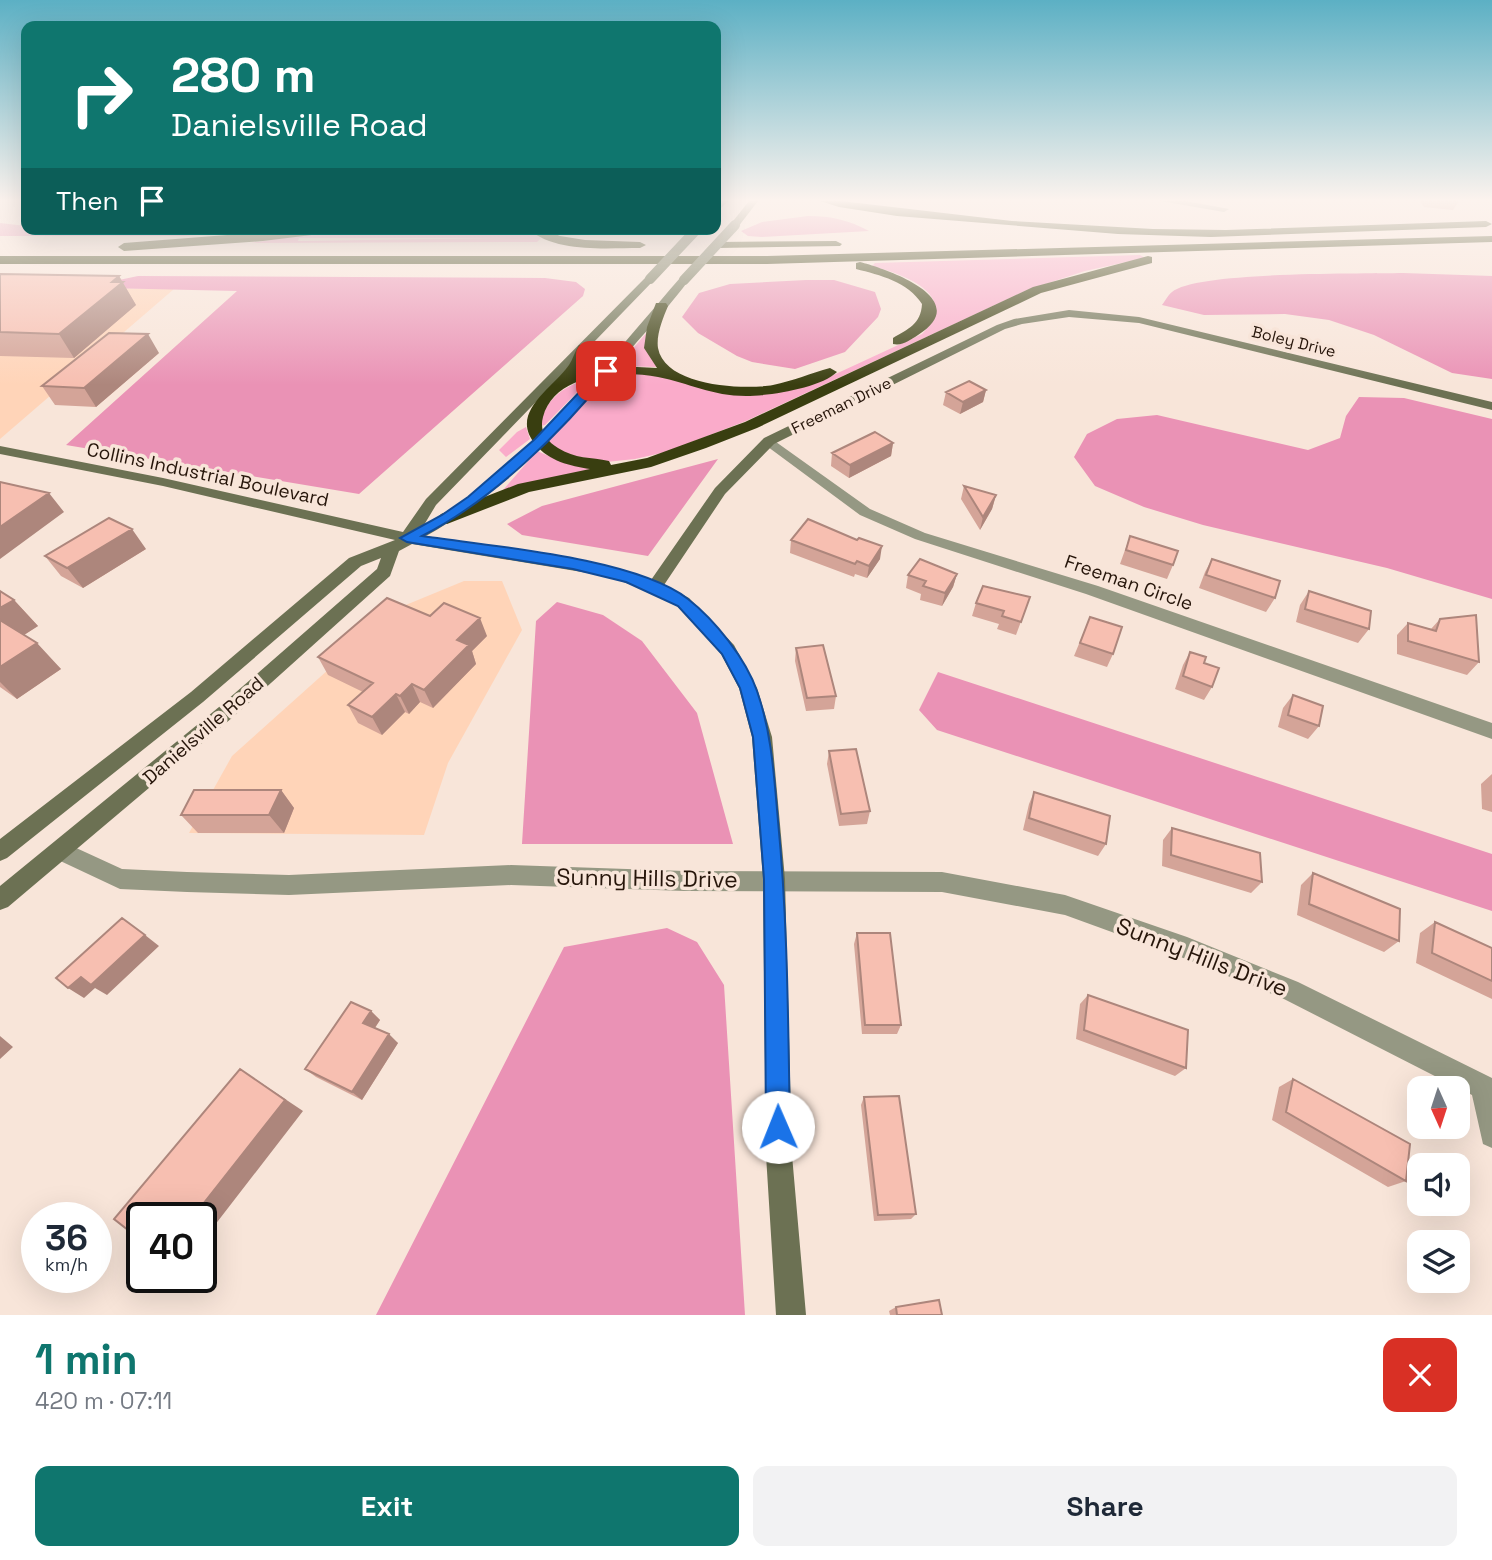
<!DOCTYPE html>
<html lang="en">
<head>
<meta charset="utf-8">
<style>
  :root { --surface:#fff; --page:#f2f2f3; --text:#1f2937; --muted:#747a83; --accent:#0f766e }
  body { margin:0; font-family:"Space Grotesk",sans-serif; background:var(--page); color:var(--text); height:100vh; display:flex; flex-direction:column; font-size:26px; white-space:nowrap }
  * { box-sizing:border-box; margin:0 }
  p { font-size:23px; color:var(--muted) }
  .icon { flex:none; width:38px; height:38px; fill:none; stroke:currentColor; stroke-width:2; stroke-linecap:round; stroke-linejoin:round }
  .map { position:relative; height:1315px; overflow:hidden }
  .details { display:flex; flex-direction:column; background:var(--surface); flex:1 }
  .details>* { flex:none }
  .banner { position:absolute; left:21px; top:21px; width:700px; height:214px; border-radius:14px; box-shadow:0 7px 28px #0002; background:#0f766e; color:#fff; overflow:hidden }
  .needle { width:46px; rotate:177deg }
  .controls { position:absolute; left:1407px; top:1076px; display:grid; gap:14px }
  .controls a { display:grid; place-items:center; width:63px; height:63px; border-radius:14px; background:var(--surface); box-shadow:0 7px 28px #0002; font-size:35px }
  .speed { position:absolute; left:21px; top:1202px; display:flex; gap:14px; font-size:35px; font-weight:700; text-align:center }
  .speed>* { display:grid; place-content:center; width:91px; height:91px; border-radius:50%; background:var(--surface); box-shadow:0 7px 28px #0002; line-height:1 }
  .speed small { font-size:18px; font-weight:400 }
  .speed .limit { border:4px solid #111; border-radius:10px; background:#fff; color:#111 }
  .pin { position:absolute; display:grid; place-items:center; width:60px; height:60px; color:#fff; margin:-30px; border-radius:14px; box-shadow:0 4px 10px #0006 }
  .me { position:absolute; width:77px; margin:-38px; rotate:359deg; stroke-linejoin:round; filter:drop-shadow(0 0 5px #0008) }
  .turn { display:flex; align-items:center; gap:24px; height:147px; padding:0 35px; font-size:32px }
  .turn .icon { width:91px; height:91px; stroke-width:2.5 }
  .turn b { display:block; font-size:49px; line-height:60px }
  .then { display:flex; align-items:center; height:66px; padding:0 35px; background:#0003; gap:14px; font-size:26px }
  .round { display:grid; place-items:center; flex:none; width:74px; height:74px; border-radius:14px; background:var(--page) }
  .summary { display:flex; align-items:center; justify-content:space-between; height:119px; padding:0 35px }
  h1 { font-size:42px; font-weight:600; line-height:52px; color:var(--accent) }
  .button { display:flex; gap:14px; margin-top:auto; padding:14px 35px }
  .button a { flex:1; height:80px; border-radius:14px; background:var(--accent); color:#fff; font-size:28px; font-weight:600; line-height:80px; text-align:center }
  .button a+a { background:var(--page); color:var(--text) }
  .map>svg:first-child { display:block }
  .built { fill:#ffd4b8 }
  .green { fill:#faabca; fill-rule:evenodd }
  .forest { fill:#ea92b5 }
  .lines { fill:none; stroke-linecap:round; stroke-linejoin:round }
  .street { fill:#959883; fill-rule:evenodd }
  .secondary { fill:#6c7153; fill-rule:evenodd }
  .highway { fill:#393e10; fill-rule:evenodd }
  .secondary-bridge { stroke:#6c7153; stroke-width:10 }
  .wall { fill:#d4a498 }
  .shaded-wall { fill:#ad867c }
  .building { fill:#f7bfb1; stroke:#ad867c; stroke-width:2 }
  .route { fill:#1a73e8; stroke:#114b97; stroke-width:2 }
  .labels { text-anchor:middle; stroke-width:7; stroke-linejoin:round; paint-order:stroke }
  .far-street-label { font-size:16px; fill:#26150a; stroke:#f8e5d9 }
  .street-label { font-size:19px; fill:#26150a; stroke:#f8e5d9 }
  .near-street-label { font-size:23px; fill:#26150a; stroke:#f8e5d9 }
</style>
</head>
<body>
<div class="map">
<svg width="1492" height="1315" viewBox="0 0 1492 1315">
  <rect width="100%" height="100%" fill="#f8e5d9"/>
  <path class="built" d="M0,287l174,2 -174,150z
    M464,581h38l20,49 -74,133 -24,72 -235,-2 43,-77 164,-147z"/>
  <path class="green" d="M348,229h178l15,9 -4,4 -286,1zM299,238h216l-217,3z
    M1140,255l5,3 -60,13 -58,19 -281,131 -80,31 -31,7 -29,3 -41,-8 -18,-12 65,-68 37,-1 68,19 97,-8 108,-50c40,-39 -19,-60 -50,-68l3,-3z
    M648,331l1,24 8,12 -39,-1z
    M585,380h4l-44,45 -5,1c4,-25 22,-39 45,-46z
    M526,427l4,12 -24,18 -7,-7 18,-18z
    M537,451l26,11 31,7 -91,21z"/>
  <path class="forest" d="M808,216c23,0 41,4 61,15l-107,6 -14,-1 -7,-5 21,-9z
    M0,223l26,3v3h259l-101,7h-184z
    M1403,273l89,3v103l-40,-6 -78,-38 -45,-15 -44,-6 -81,1 -42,-10c3,-4 6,-10 10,-13 24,-21 191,-18 231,-19z
    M138,276l407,2 31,4 9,7 -2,7 -224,198 -293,-49 171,-154 -133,-3 15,-8z
    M806,280h28l41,12 6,17 -3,8 -33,35 -50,17 -43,-7 -15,-6 -39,-23 -16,-16 17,-24 31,-9z
    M1359,397l45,1 88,21v180l-105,-31 -184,-43 -59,-18 -49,-21 -21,-29 13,-23 30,-15 40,-4 151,35 32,-12 6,-22z
    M718,459l-70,97 -126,-21 -15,-11 35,-18z
    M557,602l46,13 39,26 55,72 36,131h-211l14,-223z
    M938,672l554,182v57l-555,-181 -18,-20z
    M667,928l30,14 27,43 21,330h-369l188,-368z"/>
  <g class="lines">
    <path class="street" d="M1160,201h26l43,8 -5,3z
      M769,437l101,72 55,24 173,53 394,137v16l-406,-145 -171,-55 -55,-24 -96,-71 -2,-3z
      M61,841l61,28 65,3 102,3 222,-10 174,6 257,1 123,23 122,42 111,45 194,96v70l-9,-4 -11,-49 -190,-97 -96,-39 -121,-44 -123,-23 -257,-1 -174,-6 -222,10 -102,-3 -67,-3 -66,-31 -4,-7 4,-7z"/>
    <path class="secondary" d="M719,201h9l-12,12v-8z
      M749,201h9l-20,26h-6l-2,-2z
      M646,277l9,2 -219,226 -12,20c100,-55 182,-162 256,-247l9,2c-18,24 -39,47 -59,70 -59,70 -123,141 -204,186l182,30 43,14 64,-92 49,-50 233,-113 17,-6 55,-9 70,7 353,85v8l-353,-87 -70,-6 -47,7 -17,5 -231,115 -49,50 -61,91 25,13 45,47 23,43 15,49 13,142 7,276 14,160h-30l-10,-160 -3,-276 -11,-142 -13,-49 -18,-34 -20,-23 -24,-25 -28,-15 -43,-15 -194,-32 -13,7 -9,25 -157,141 -225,190 -8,3v-24l219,-179 158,-138 4,-11 -20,8 -158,136 -196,156 -7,3v-22l191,-147 158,-134 46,-18 -232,-54 -163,-32v-8l163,32 240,54 23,-33z"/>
    <path class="highway" d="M820,201h21l171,20 141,8 73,1 260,-9 6,3 -6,3 -275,10 -93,-3 -221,-18 -58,-9z
      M306,229h35l-5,3 -73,9 -139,10 -6,-4 6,-4z
      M528,229h15l17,7 25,4 55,2 6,3 -6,3c-35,0 -84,5 -112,-19z
      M1492,236v6l-725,22h-767v-8h767z
      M836,241l6,3 -2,2 -123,2 -6,-3 6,-3z
      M1148,256l4,1v6l-111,30 -284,135 -51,20 -55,19 -122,25 -82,32 -9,-6 3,-4 77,-30 72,-15c-20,-3 -41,-8 -54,-24 -28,-32 16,-56 33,-80 4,-6 6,-14 10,-20l5,-1 7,4 -14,25 40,-7 40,2 -13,-20 3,-21 9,-24h10l2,3c-5,12 -12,29 -10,42 7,39 87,42 115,37 20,-4 38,-12 57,-17l7,4c-16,16 -68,24 -91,24 -34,0 -57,-13 -88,-19 -37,-7 -103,-5 -115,40 -4,14 4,24 15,31 17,11 33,9 51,13l2,4 36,-7 98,-36 288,-135z
      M860,262c27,7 115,37 58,73 -8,5 -15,11 -25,9v-6c15,-9 28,-14 29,-34 -14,-22 -42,-29 -66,-35v-6z"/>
    <path class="secondary-bridge" d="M650,279l47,-50
      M684,280l51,-55"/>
  </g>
  <path class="wall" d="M1420,201h39l-6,9 -29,-3z
    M0,274l119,2 17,29 -62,53 -74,-2z
    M159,353l-63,54 -41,-2 -13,-19z
    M986,390l-3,12 -23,12 -17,-9 3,-13z
    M893,443l-2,13 -42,22 -18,-12 1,-13z
    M964,486l32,9 -4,14 -12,21 -19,-31z
    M1130,536l43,29 -6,14 -47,-15z
    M791,540l89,19 -13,19 -12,-4 -1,3 -64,-24z
    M146,549l-63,39 -22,-12 -16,-20z
    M1212,559l63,39 -9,14 -67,-24 6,-16z
    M957,574l-4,13 -11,19 -22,-6 1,-6 -15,-6 2,-13z
    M0,591l14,9 24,26 -14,9 37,34 -44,30 -17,-12z
    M1309,591l60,38 -11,14 -62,-21 4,-17z
    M1030,597l-14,38 -19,-6 2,-5 -27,-8 4,-13z
    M430,616l57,20 -15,15 4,13 -43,44 -13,-6 -11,12 -4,-2 -23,23 -24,-12 -10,-18 15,-13 -35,-17 -10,-18z
    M1090,617l23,37 -6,13 -33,-11z
    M1440,619l39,43 -12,13 -70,-21v-19l11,-12 23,6z
    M796,648l40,48 -2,13 -28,2 -11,-50z
    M1190,652l14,11 8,24 -8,13 -29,-11 8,-24z
    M1293,695l26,31 -11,13 -30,-12 5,-19z
    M829,751l41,60 -3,13 -28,2 -12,-62z
    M1492,774v38l-10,-3 -1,-25z
    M281,790l13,18 -10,25h-86l-17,-18z
    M1034,792l72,52 -8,12 -75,-26 6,-26z
    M1172,828l90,54 -11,11 -89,-27 1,-26z
    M1313,873l86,68 -15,11 -87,-37 4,-30z
    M1435,922l57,26v51l-76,-36 4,-30z
    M857,933l44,92 -4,9h-35l-8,-90z
    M1088,995l98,73 -11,8 -99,-37 4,-35z
    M371,1011l9,9 -5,8 23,15 -36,57 -46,-23 -11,-8z
    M1293,1079l113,102 -18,6 -116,-67 7,-33z
    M864,1097l52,117 -5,5 -37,2 -13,-116z
    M896,1307l46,8h-52l-1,-4z"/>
  <path class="shaded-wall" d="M119,276l17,29 -62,53 -15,-24 53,-52z
    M148,334l11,19 -63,54 -12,-19z
    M986,390l-3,12 -23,12 3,-12z
    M893,443l-2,13 -42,22 1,-13z
    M49,493l15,19 -64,47v-32z
    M996,495l-4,14 -12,21 3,-13z
    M132,529l14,20 -63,39 -16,-20z
    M882,546l-2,13 -13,19 2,-12z
    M957,574l-4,13 -11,19 3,-13z
    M14,600l24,26 -22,14 -16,-16v-16z
    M480,618l7,18 -15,15 4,13 -43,44 -9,-18 33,-50z
    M37,643l24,26 -44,30 -17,-17v-15z
    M412,684l8,18 -11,12 -9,-18z
    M396,694l9,18 -23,23 -10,-18z
    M281,790l13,18 -10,25 -15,-18z
    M145,935l14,11 -52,49 -12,-7 -11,10 -16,-10 13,-11z
    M371,1011l9,9 -8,12 -9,-9z
    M389,1034l9,9 -36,57 -10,-8z
    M0,1036l13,11 -13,12z
    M240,1069l63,42 -102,132v-25h-9z"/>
  <path class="building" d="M0,274l119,2 -7,6h11l-64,52 -59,-2z
    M109,333l39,1 -64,54 -42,-2z
    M969,381l17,9 -23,12 -17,-10z
    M875,432l18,11 -43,22 -18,-12z
    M0,482l49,11 -49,34z
    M964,486l32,9 -13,22z
    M109,518l23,11 -65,39 -22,-12z
    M808,519l49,21 2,-2 23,8 -13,20 -12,-5 -2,3 -64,-24z
    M1130,536l48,15 -5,14 -47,-15z
    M920,559l37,15 -12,19 -22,-7 3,-5 -18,-6z
    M1212,559l68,22 -5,17 -69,-23z
    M983,586l47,11 -9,25 -19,-6 2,-5 -28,-8z
    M0,591l14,9 -14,8z
    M1309,591l62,20 -2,18 -64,-20z
    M387,598l43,18 14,-13 36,15 -23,22 12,5 -45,45 -12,-6 -12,12 -4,-2 -24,23 -24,-12 25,-22 -55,-26z
    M1476,615l3,47 -71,-21v-18l28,8 4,-12z
    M1090,617l32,10 -9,27 -33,-11z
    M0,620l37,23 -37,24z
    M823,645l13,51 -29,2 -11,-50z
    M1190,652l16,5 -2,6 15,5 -7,19 -29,-11z
    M1293,695l30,11 -4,20 -31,-11z
    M856,749l14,62 -29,3 -12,-63z
    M194,790h87l-12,25h-88z
    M1034,792l76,24 -4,28 -77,-26z
    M1172,828l88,25 2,29 -91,-27z
    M1313,873l87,36 -1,32 -90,-37z
    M122,918l23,17 -54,50 -10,-8 -13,11 -12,-10z
    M1435,922l57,26v33l-60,-28z
    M857,933h33l11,92h-36z
    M1088,995l100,35 -2,38 -102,-38z
    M351,1002l20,9 -8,12 26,11 -37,58 -47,-23z
    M240,1069l45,31 -93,118h-50v23l-28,-22z
    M1293,1079l117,65 -4,37 -120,-69z
    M899,1096l17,118 -38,1 -14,-118z
    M939,1300l3,15h-45l-1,-8z"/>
  <linearGradient id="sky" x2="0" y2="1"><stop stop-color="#5cb0c4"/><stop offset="0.52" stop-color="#fcf3ee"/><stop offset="1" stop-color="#fcf3ee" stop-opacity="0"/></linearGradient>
  <rect width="1492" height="385" fill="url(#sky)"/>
  <path class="route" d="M602,368l9,3c-49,61 -118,129 -189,165 68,10 214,22 266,63 27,21 58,60 69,92 15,43 17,85 21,130 10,102 10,204 12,306l-3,9 -9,3 -8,-3 -4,-9 -2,-248 -11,-142 -13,-49 -18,-34 -44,-48 -52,-24 -53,-13 -166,-27 -7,-4 42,-23 26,-18 67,-58z"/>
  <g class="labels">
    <g class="far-street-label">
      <text transform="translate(1294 341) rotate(14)" y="6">Boley Drive</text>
      <text transform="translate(841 405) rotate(-26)" y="6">Freeman Drive</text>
    </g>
    <g class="street-label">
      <text transform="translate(208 474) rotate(12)" y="7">Collins Industrial Boulevard</text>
      <text transform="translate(1129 582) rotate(19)" y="7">Freeman Circle</text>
      <text transform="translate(203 730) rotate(-41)" y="7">Danielsville Road</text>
    </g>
    <g class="near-street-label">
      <text transform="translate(647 878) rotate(1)" y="8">Sunny Hills Drive</text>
      <text transform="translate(1202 957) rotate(21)" y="8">Sunny Hills Drive</text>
    </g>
  </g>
</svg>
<div class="controls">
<a><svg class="needle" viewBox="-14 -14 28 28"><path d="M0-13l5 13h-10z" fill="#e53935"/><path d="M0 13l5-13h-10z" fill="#747a83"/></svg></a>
<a><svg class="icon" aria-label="sound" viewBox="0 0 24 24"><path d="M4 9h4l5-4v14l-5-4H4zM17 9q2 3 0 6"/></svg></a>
<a><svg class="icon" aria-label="layers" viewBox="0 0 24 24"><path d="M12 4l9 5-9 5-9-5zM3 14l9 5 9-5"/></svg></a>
</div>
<div class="speed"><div>36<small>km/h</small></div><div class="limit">40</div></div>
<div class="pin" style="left:606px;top:371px;background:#d93025"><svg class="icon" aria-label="arrive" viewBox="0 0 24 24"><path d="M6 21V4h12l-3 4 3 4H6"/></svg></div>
<svg class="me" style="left:778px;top:1127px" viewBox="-20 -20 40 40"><circle r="19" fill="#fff"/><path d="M0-13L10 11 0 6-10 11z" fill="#1a73e8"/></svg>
<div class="banner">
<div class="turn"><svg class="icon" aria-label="right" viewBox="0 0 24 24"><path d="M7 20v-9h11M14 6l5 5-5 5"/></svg><div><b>280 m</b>Danielsville Road</div></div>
<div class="then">Then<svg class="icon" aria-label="arrive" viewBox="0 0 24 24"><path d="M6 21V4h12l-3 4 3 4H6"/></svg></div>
</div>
</div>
<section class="details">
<div class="summary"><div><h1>1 min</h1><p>420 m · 07:11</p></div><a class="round" style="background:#d93025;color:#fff"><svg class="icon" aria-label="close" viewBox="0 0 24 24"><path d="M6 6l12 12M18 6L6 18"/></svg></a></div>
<div class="button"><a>Exit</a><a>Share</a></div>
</section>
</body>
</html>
